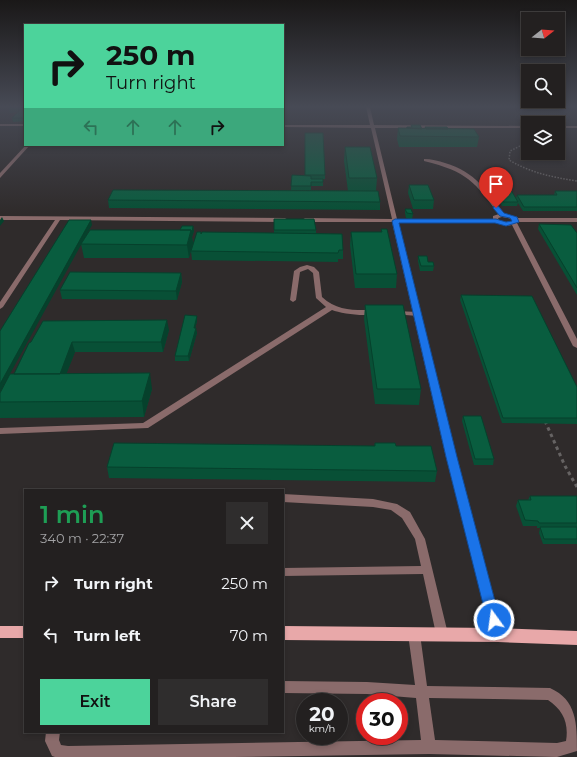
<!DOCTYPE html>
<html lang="en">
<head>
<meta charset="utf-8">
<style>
  :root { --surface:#232020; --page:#2f2d2d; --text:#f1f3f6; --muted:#a3a3a5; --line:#403e3e; --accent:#4cd39b }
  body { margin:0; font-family:Montserrat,sans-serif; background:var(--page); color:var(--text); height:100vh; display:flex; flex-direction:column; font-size:15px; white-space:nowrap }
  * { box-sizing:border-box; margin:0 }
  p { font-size:13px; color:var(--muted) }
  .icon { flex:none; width:22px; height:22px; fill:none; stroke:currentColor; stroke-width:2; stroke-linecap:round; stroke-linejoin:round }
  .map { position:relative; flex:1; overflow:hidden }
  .details { position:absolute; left:24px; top:489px; width:260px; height:244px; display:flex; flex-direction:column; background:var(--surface); border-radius:0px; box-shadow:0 2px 6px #0003,0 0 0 1px var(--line) }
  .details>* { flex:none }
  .hud { position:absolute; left:24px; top:24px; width:260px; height:122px; border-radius:0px; box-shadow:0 2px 6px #0003,0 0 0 1px var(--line); background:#4cd39b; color:#111; overflow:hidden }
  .needle { width:26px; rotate:73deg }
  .buttons { position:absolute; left:521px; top:12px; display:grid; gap:8px }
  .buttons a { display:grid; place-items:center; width:44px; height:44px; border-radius:0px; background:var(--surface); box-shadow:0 2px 6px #0003,0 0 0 1px var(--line); font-size:20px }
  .speed { position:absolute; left:296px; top:693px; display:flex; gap:8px; font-size:20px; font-weight:700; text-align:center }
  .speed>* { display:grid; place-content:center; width:52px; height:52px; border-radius:50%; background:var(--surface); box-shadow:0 2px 6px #0003,0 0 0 1px var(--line); line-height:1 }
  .speed small { font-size:10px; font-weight:400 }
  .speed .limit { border:6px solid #d22; background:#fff; color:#111 }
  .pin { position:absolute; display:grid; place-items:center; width:34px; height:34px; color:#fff; margin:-41px -17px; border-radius:50% 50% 50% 0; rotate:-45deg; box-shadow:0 0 4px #0007 }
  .pin .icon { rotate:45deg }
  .me { position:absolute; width:44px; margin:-22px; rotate:346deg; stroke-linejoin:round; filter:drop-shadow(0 0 3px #0008) }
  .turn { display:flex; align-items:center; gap:14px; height:84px; padding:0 16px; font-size:18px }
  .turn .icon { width:52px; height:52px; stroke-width:2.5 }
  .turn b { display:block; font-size:28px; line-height:34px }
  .lanes { display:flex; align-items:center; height:38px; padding:0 16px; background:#0003; justify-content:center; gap:20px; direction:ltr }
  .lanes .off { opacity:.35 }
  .round { display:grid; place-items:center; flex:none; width:42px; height:42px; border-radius:0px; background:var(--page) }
  .head { display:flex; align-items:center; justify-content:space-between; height:68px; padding:0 16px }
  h1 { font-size:24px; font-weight:600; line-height:30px; color:#1e9e55 }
  .button { display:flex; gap:8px; margin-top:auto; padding:8px 16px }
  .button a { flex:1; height:46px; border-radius:0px; background:var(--accent); color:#111; font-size:16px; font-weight:600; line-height:46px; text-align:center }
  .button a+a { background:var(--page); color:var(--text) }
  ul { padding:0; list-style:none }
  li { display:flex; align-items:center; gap:12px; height:52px; padding:0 16px }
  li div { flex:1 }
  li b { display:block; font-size:15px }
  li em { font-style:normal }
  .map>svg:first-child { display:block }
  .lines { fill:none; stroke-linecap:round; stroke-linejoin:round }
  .path-far1 { stroke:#666363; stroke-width:1.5; stroke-dasharray:1.5 1.5; stroke-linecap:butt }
  .path { stroke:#666363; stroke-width:3; stroke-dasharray:3.5 3.5; stroke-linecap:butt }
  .service { fill:#8a6b6b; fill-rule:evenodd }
  .minor { fill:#8a6b6b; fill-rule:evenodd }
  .primary { fill:#e8a8a9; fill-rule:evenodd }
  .wall { fill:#085036 }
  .shaded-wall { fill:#06412c }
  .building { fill:#095d3f; stroke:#06412c }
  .route { fill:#1a73e8; stroke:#114b97 }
</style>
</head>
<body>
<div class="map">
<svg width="577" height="757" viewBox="0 0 577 757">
  <rect width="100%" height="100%" fill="#2f2b2b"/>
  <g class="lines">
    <path class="path-far1" d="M528,142l-18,9 -1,9c22,13 43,17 68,21"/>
    <path class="path" d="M545,421l20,45 12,21"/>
    <path class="service" d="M424,159c7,0 15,2 21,4 30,9 43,28 60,52l-1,1h-4c-26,-35 -32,-44 -76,-55z
      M307,265l7,2 5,5 3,25c16,15 34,13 54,13l4,2c-9,6 -38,2 -48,-2l-184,118 -148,6v-6l143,-5 183,-116 -10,-9 -3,-25 -5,-4 -8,3 -4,28 -3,2 -3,-2 4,-29 6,-4z
      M395,311l23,1 4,2 -4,2 -25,-2 -2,-1z
      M283,494l90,5 24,5 13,8 15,27 23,95 -2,4 -4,1 -4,-1 -2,-4 -13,-60 -140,2v-8l138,-2 -6,-27 -13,-21 -11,-8 -18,-3 -90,-5z
      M414,629l4,1 2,4 7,52 123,2c27,12 27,36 27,63l-20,6 -128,-3 -196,3h-178l-3,-1 -7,-15 1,-9h14l-1,8 2,5 7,1 353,-6 -5,-42 -49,-4 -84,-1v-12l84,1 48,3 -7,-51 2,-4zM429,698l119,2c15,10 21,23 18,41l-9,2 -122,-3z"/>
    <path class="minor" d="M366,107h4l4,18 154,1v2h-153l22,91h96v-3l9,-3 15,4 1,1h59v4h-58l-2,1 60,116v9l-4,-2 -61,-121 -6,1 -10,-3 -98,-1 58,235 48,178 -2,4 -4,1 -4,-1 -2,-4 -46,-178 -54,-235h-87l-3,-2 3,-2 87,1 -21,-91 -88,-1v-2h87zM502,217l10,2 1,2 -7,1 -7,-2 -1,-2z
      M0,124h25v2h-25z
      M558,126h19v2h-19z
      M26,145h4l-30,33v-5z
      M0,216l285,2 3,2 -3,2 -225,-2 -57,87 -3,2v-7l55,-82h-55z"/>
    <path class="primary" d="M0,626h25v12h-25z
      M283,626l215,2 79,3v14l-79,-3 -215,-2z"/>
  </g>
  <path class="wall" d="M25,107v14l-12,1 -1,-4 5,-6 -7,1 -1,-4z
    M411,125l11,4h3v-2l23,2 31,8 -2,10h-78l-2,-8 1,-11h8l1,-1h4z
    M305,133l20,42v4h-14l12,3v4h-12v4h-20l1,-15 13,1z
    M345,147l32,31 -1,13 4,11v8l-271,-2 -1,-8 240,-9 -4,-30z
    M409,185l25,15 -1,9h-20l-5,-16z
    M497,190l19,8 1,-3h37l1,-4h22v20h-54l-5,-8 -1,3h-15l-6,-12z
    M405,209l8,5 -1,5 -6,-1 -1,-5z
    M274,219l42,11v3l27,17v9h-5v3l-146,-2 -1,-9 10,-18h73z
    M539,224l38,9v62l-39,-66z
    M193,226l1,5 -2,6 1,6 -4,15h-105l-3,-14 99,-14z
    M381,229l16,45 -1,14h-41l-5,-43 1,-13h30z
    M418,256l10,6 6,4 -1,5h-13l-2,-10z
    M181,273l1,9 -5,18 -115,-1 -2,-9z
    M461,295l116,92v37l-75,-1 -42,-123z
    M365,305l56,84 -2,16 -44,-1 -11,-85z
    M197,316v5l-2,7 2,5 -8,28h-14v-5z
    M169,330l-6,22h-88l-9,22 86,15 -8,28 -144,1v-25l14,-19 15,-31z
    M463,416l31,43 -1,6h-19l-12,-44z
    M375,443l21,3 41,25 -2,11 -326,-4 -2,-11 267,-21z
    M530,496h47v48h-34l-4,-11 1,-5h-3v-2h-14l-7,-20 2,-6h10z"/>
  <path class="shaded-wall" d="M2,217l2,4 -4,5v-6z
    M91,220l1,5 -92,167v-8z
    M193,226l1,5 -2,6 1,6 -4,15 -2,-13 4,-15z
    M181,273l1,9 -5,18 -1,-9z
    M197,316v5l-3,12v-5z
    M167,320l2,10 -6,22 -2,-10z
    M196,328l1,5 -8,28 -1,-5z
    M72,342l3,10 -13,33 -7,-6z
    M150,373l2,16 -8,28 -2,-16z"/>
  <path class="building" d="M11,107h14v11h-13l9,-9h-12z
    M411,125h9l2,4 -15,-1v-1h5z
    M425,127h22l1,2h-22z
    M398,128l76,1 5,8 -79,-1z
    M305,133h18l2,42h-20z
    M345,147h25l7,31h-28z
    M292,175l19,1v3h12v3h-12v4h-20z
    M409,185h19l6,15h-20z
    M113,190l265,1 2,11 -272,-2z
    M497,190h14l7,12h-15z
    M555,191h22v16h-53l-7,-12h40z
    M405,209h6l2,5 -6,-1z
    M274,219h40l2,11h-42z
    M69,220h22l-91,164v-53z
    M539,224l32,1 6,8v55z
    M182,226h11l-1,7 -1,-3h-11z
    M381,229h6l10,45h-41l-5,-42h31z
    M90,230h101l-4,15 -106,-1z
    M197,232h4v2l1,-2 140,2 1,16h-4l-1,3 -147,-2z
    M418,256h9l1,6h5l1,4h-13z
    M70,272l111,1 -5,18 -116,-1z
    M461,295l71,1 45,91v31h-74z
    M365,305h38l18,84h-44z
    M185,315l12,1 -3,12h2l-8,28h-13z
    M167,320l-6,22h-89l-12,32h-46l15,-31 2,-1 12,-21z
    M150,373l-8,28 -142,1v-9l10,-19z
    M463,416h18l13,43h-19z
    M114,443l261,3v-3h20l1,3h35l6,25 -330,-4z
    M530,496h47v27h-38l-1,-2 -13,-1 -7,-20h13z
    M540,527h37v12h-33z"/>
  <linearGradient id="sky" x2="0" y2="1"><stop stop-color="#1a1818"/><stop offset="0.5" stop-color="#474a55"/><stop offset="1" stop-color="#474a55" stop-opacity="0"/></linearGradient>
  <rect width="577" height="213" fill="url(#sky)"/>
  <path class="route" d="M494,206h4l6,7 13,4 2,5 -13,4 -11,-3h-96l58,234 43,163 -2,4 -4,2 -5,-2 -2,-4 -41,-163 -54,-236 3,-2h101l10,3 6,-1 -2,-3 -10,-2 -7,-8z"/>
</svg>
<div class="buttons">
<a><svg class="needle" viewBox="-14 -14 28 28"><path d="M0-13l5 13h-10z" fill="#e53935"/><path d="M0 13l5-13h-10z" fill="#a3a3a5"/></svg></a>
<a><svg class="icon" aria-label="search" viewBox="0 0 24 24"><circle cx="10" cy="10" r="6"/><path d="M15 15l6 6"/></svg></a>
<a><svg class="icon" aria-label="layers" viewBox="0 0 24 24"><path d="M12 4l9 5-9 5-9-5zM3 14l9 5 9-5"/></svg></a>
</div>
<div class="speed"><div>20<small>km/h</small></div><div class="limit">30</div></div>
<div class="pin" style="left:496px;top:208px;background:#d93025"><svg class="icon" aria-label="arrive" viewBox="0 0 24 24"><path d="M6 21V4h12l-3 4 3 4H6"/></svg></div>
<svg class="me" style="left:494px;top:620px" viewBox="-20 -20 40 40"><circle r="17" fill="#1a73e8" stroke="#fff" stroke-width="3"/><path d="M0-11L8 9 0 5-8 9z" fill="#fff"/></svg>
<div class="hud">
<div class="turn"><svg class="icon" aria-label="right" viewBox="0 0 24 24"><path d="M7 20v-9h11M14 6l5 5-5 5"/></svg><div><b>250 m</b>Turn right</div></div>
<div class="lanes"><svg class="icon off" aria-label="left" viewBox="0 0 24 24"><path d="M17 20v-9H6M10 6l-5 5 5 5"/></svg><svg class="icon off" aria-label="ahead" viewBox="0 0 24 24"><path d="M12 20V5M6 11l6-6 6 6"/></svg><svg class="icon off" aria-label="ahead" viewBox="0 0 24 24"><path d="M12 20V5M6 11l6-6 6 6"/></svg><svg class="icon" aria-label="right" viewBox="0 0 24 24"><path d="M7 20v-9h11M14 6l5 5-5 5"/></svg></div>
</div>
<section class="details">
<div class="head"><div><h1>1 min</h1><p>340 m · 22:37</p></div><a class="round"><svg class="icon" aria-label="close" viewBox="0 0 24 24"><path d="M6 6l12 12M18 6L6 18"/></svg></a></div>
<ul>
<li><svg class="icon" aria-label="right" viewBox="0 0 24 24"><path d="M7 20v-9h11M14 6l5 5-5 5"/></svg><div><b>Turn right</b></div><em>250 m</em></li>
<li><svg class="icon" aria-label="left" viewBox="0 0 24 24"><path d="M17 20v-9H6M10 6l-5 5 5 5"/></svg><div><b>Turn left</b></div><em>70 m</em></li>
</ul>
<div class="button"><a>Exit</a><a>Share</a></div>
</section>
</div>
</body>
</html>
